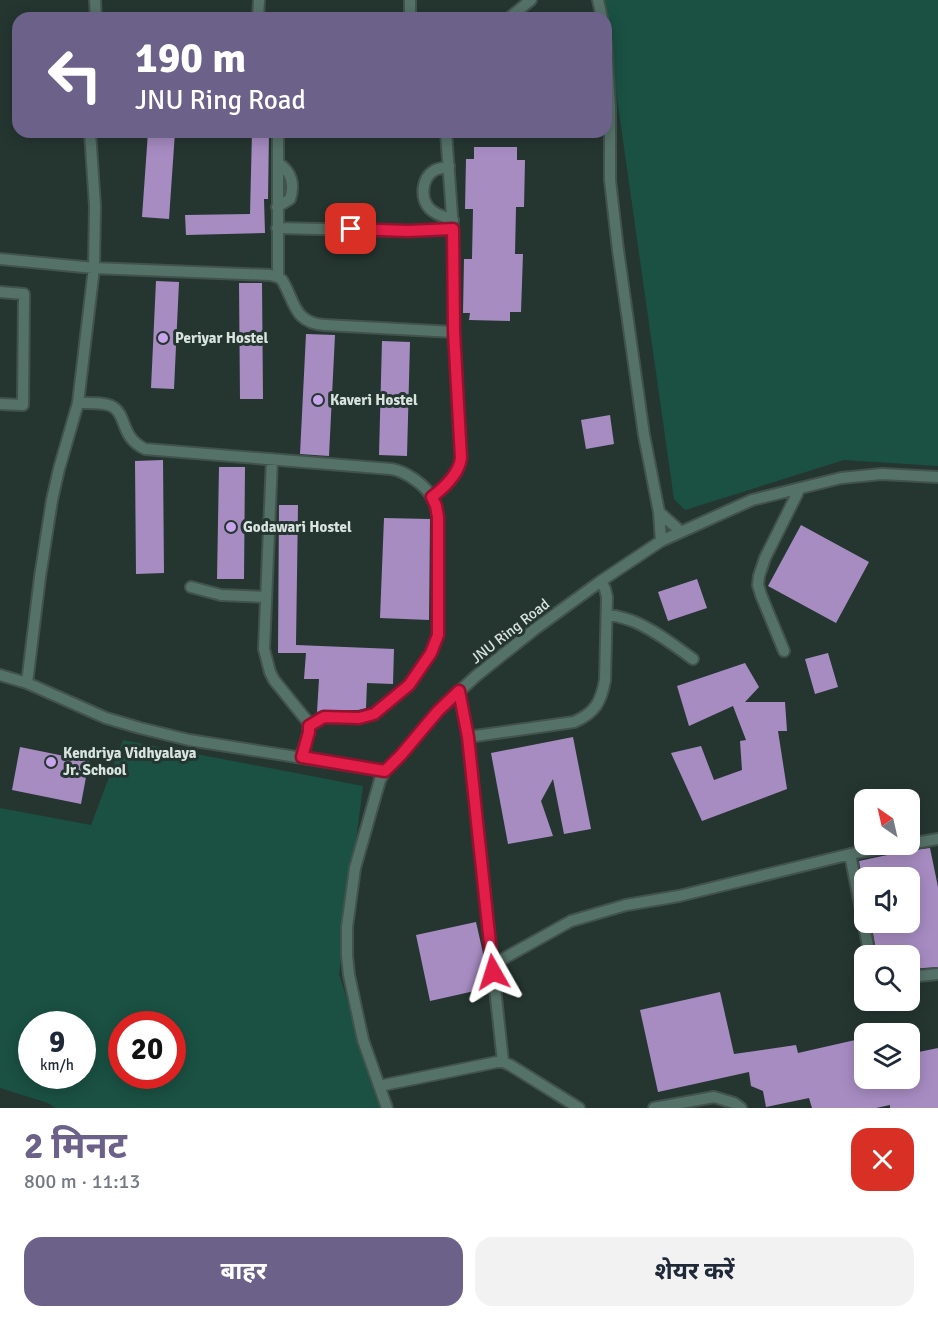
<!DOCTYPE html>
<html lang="hi">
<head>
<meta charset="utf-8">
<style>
  :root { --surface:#fff; --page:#f2f2f3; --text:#1f2937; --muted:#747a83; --accent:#6b6189 }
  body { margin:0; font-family:Signika,"Noto Sans Devanagari",sans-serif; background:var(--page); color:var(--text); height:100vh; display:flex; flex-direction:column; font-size:22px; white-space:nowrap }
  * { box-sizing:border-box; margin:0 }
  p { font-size:20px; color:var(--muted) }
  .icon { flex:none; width:33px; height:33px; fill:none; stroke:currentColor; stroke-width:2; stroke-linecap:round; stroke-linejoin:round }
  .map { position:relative; height:1108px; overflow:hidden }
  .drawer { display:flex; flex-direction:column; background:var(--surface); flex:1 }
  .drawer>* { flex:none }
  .guide { position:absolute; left:12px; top:12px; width:600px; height:126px; border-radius:18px; box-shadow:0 3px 15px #0003; background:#6b6189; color:#fff; overflow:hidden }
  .needle { width:39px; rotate:326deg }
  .tools { position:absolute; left:854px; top:789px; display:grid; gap:12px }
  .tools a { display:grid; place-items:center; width:66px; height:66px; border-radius:12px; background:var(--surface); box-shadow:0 3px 15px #0003; font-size:30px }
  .speed { position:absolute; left:18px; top:1011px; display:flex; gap:12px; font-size:30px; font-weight:700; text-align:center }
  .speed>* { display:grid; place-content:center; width:78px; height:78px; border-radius:50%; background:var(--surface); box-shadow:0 3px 15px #0003; line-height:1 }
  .speed small { font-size:15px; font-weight:400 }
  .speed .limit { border:9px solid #d22; background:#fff; color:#111 }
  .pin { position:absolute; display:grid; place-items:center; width:51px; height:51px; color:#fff; margin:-26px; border-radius:12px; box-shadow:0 3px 9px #0006 }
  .me { position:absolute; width:66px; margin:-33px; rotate:354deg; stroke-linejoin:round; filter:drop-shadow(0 0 4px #0008) }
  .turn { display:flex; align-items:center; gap:21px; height:126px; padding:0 24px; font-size:27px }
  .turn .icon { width:78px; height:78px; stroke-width:2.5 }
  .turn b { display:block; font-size:42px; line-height:51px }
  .round { display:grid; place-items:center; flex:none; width:63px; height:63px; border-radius:18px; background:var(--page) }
  .overview { display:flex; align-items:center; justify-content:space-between; height:102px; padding:0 24px }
  h1 { font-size:36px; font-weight:700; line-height:45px; color:var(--accent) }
  .cta { display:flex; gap:12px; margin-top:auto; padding:12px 24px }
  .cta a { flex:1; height:69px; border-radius:18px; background:var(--accent); color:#fff; font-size:24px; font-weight:700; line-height:69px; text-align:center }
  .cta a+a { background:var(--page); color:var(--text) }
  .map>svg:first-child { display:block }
  .green { fill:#1a5143; fill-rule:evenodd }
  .building { fill:#a78cc2 }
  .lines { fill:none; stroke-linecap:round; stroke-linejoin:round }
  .minor-casing { stroke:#42524d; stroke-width:14 }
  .minor { stroke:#557269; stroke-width:10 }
  .route-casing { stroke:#92132f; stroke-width:15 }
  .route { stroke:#e11d48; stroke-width:10 }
  .poi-dot { fill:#c9a5ee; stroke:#253631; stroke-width:2 }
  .labels { text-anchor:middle; stroke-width:6; stroke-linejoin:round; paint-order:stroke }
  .poi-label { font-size:15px; font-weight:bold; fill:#d9e4e0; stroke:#253631; text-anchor:start }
  .street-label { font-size:15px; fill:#d9e4e0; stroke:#253631 }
</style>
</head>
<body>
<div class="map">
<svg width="938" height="1108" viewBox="0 0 938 1108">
  <rect width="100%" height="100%" fill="#253631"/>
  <path class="green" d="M603,0h335v466l-94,-6 -159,50 -11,-11z
    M123,740l240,46 -24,188 43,134h-327l-7,-5 -48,-15v-280l91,17zM32,1024h50v52h-50zM122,1024h50v52h-50z"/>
  <path class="building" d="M148,132h27l-6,87 -27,-2z
    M252,132h17l-1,67h-4l1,34 -79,2 -1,-20 65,-1z
    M474,147h43v13h8l-1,47h-8l-1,47h8l-2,58h-11v9l-41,-1 1,-7h-7l1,-54h8l1,-50h-8l1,-50h8z
    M156,281l23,1 -5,107 -23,-1z
    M239,283h23l1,116h-23z
    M306,334l29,1 -6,121 -29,-2z
    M382,341l28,1 -3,114 -28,-1z
    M610,415l4,29 -28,5 -5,-29z
    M163,460l1,113 -28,1 -1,-113z
    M219,467h26l-1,112h-27z
    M279,505h19l-2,140 98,4 -1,35 -26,-1 -1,25 -8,2h-34l-7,2 2,-33h-15l2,-26h-28z
    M384,518l46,1 -1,101 -49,-2z
    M801,525l68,37 -33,61 -68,-37z
    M697,579l10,29 -39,13 -10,-29z
    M828,653l10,34 -23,7 -10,-35z
    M745,663l14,24 -14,15h40l2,29h-9l9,58 -85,32 -31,-68 30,-7 13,34 28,-10 -2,-29 6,-1 -13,-34 -44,20 -12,-40z
    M573,737l18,92 -27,5 -11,-55 -12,22 12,35 -45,8 -17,-91z
    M20,747l69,14 -8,43 -69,-14z
    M930,848l8,39v80l-29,2v-13h-32l-6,-34h38v-44h-47l-3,-17 47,-10z
    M476,922l9,40 3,26 -58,13 -14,-66z
    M720,992l14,62 62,-9 2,8 66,-15v40h45v-24l29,-6v60h-48v-3l-14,3h-64l-3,-10 -43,9 -3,-16 -12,-5 -2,-14 -91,20 -18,-82z"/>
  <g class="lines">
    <defs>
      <path id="minor" d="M95,0l1,18
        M598,0l4,18
        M258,18l1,-18
        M410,18v-18
        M509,18l22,-18
        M606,43l4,64v73l8,70 26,185 15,77 21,19
        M449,166c-4,2 -10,2 -14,4 -14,8 -15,29 -5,39 6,6 15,8 23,11
        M277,207l13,-8c5,-15 1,-28 -12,-36
        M277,228l131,3 45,-2
        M0,259l94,9 176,7 8,2 4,3c13,21 11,43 43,45l129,7
        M278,277v-145
        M0,292l24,2 -1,111 -23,-1
        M78,403c9,0 28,-1 35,4 14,8 7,30 32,42l246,20c14,2 35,16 41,29 4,6 5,12 6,19v118l-7,18 -22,32 -35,29 -15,4 -35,-1 -15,9
        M272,459l-8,190 6,23 4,8 34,42 1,10 -8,25
        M432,497c13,-10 27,-22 29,-39l-7,-126 -1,-103 -7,-97
        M659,512l2,29
        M191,587l30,8 45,2
        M607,614c9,2 19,4 28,8 21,9 40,24 58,37
        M784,651l-23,-56 -3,-10 1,-9 6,-18 35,-70
        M0,675l27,8 79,35 34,10 49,12 196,31
        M27,683l13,-106 12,-77 7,-31 19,-66 16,-135 1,-62 -5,-74
        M459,691l9,46 35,325
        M468,737l106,-15c21,-9 27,-20 31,-42l2,-83 -2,-8 -4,-8
        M909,844l29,-5
        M850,854l20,102
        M492,965l79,-44 55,-16 53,-9 176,-43 49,-9
        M909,977l29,-3
        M379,1086l118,-24h6l7,3 69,43
        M387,1108l-24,-68 -14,-65 -2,-20v-28l8,-59 25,-88 5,-9 16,-16 37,-44 38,-35 59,-47 66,-48 60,-40 91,-41 89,-22 41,-4 56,3
        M654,1108l60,-11 20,6 7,5"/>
    </defs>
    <use href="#minor" class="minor-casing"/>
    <use href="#minor" class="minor"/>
  </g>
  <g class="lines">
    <defs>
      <path id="route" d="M351,229l57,2 45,-2 1,103 7,126c-2,16 -16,29 -29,39l4,9 2,11v118l-7,18 -22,32 -35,29 -15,4 -35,-1 -15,9v6l-7,25 83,14 16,-16 37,-44 21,-20 9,46 25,235"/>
    </defs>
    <use href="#route" class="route-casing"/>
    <use href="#route" class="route"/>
  </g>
  <g class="poi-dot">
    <circle cx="163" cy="338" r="6"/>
    <circle cx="318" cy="400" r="6"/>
    <circle cx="231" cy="527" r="6"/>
    <circle cx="51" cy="762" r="6"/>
  </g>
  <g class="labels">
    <g class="poi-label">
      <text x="175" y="343">Periyar Hostel</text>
      <text x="330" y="405">Kaveri Hostel</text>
      <text x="243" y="532">Godawari Hostel</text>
      <text x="63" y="758">Kendriya Vidhyalaya<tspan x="63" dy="17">Jr. School</tspan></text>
    </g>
    <g class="street-label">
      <text transform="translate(510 631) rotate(-38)" y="5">JNU Ring Road</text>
    </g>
  </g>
</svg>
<div class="tools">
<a><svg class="needle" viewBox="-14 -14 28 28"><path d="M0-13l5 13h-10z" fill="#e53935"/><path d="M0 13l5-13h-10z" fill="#747a83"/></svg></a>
<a><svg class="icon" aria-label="sound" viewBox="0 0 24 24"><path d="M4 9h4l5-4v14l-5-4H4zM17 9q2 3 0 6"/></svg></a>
<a><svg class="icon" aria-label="search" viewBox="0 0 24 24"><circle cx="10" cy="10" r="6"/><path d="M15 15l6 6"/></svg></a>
<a><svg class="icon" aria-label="layers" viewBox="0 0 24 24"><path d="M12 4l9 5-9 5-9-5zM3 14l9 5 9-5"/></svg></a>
</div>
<div class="speed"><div>9<small>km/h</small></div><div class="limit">20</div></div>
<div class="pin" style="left:351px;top:229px;background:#d93025"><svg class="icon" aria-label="arrive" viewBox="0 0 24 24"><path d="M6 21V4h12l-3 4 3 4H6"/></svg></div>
<svg class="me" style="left:493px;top:972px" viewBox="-20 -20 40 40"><path d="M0-17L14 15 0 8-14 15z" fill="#e11d48" stroke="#fff" stroke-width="4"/></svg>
<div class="guide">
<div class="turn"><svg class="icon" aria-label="left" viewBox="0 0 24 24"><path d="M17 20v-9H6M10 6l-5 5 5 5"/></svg><div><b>190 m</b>JNU Ring Road</div></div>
</div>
</div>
<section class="drawer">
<div class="overview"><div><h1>2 मिनट</h1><p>800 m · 11:13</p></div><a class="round" style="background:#d93025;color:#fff"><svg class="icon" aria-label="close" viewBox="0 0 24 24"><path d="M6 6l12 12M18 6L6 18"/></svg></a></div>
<div class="cta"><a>बाहर</a><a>शेयर करें</a></div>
</section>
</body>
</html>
